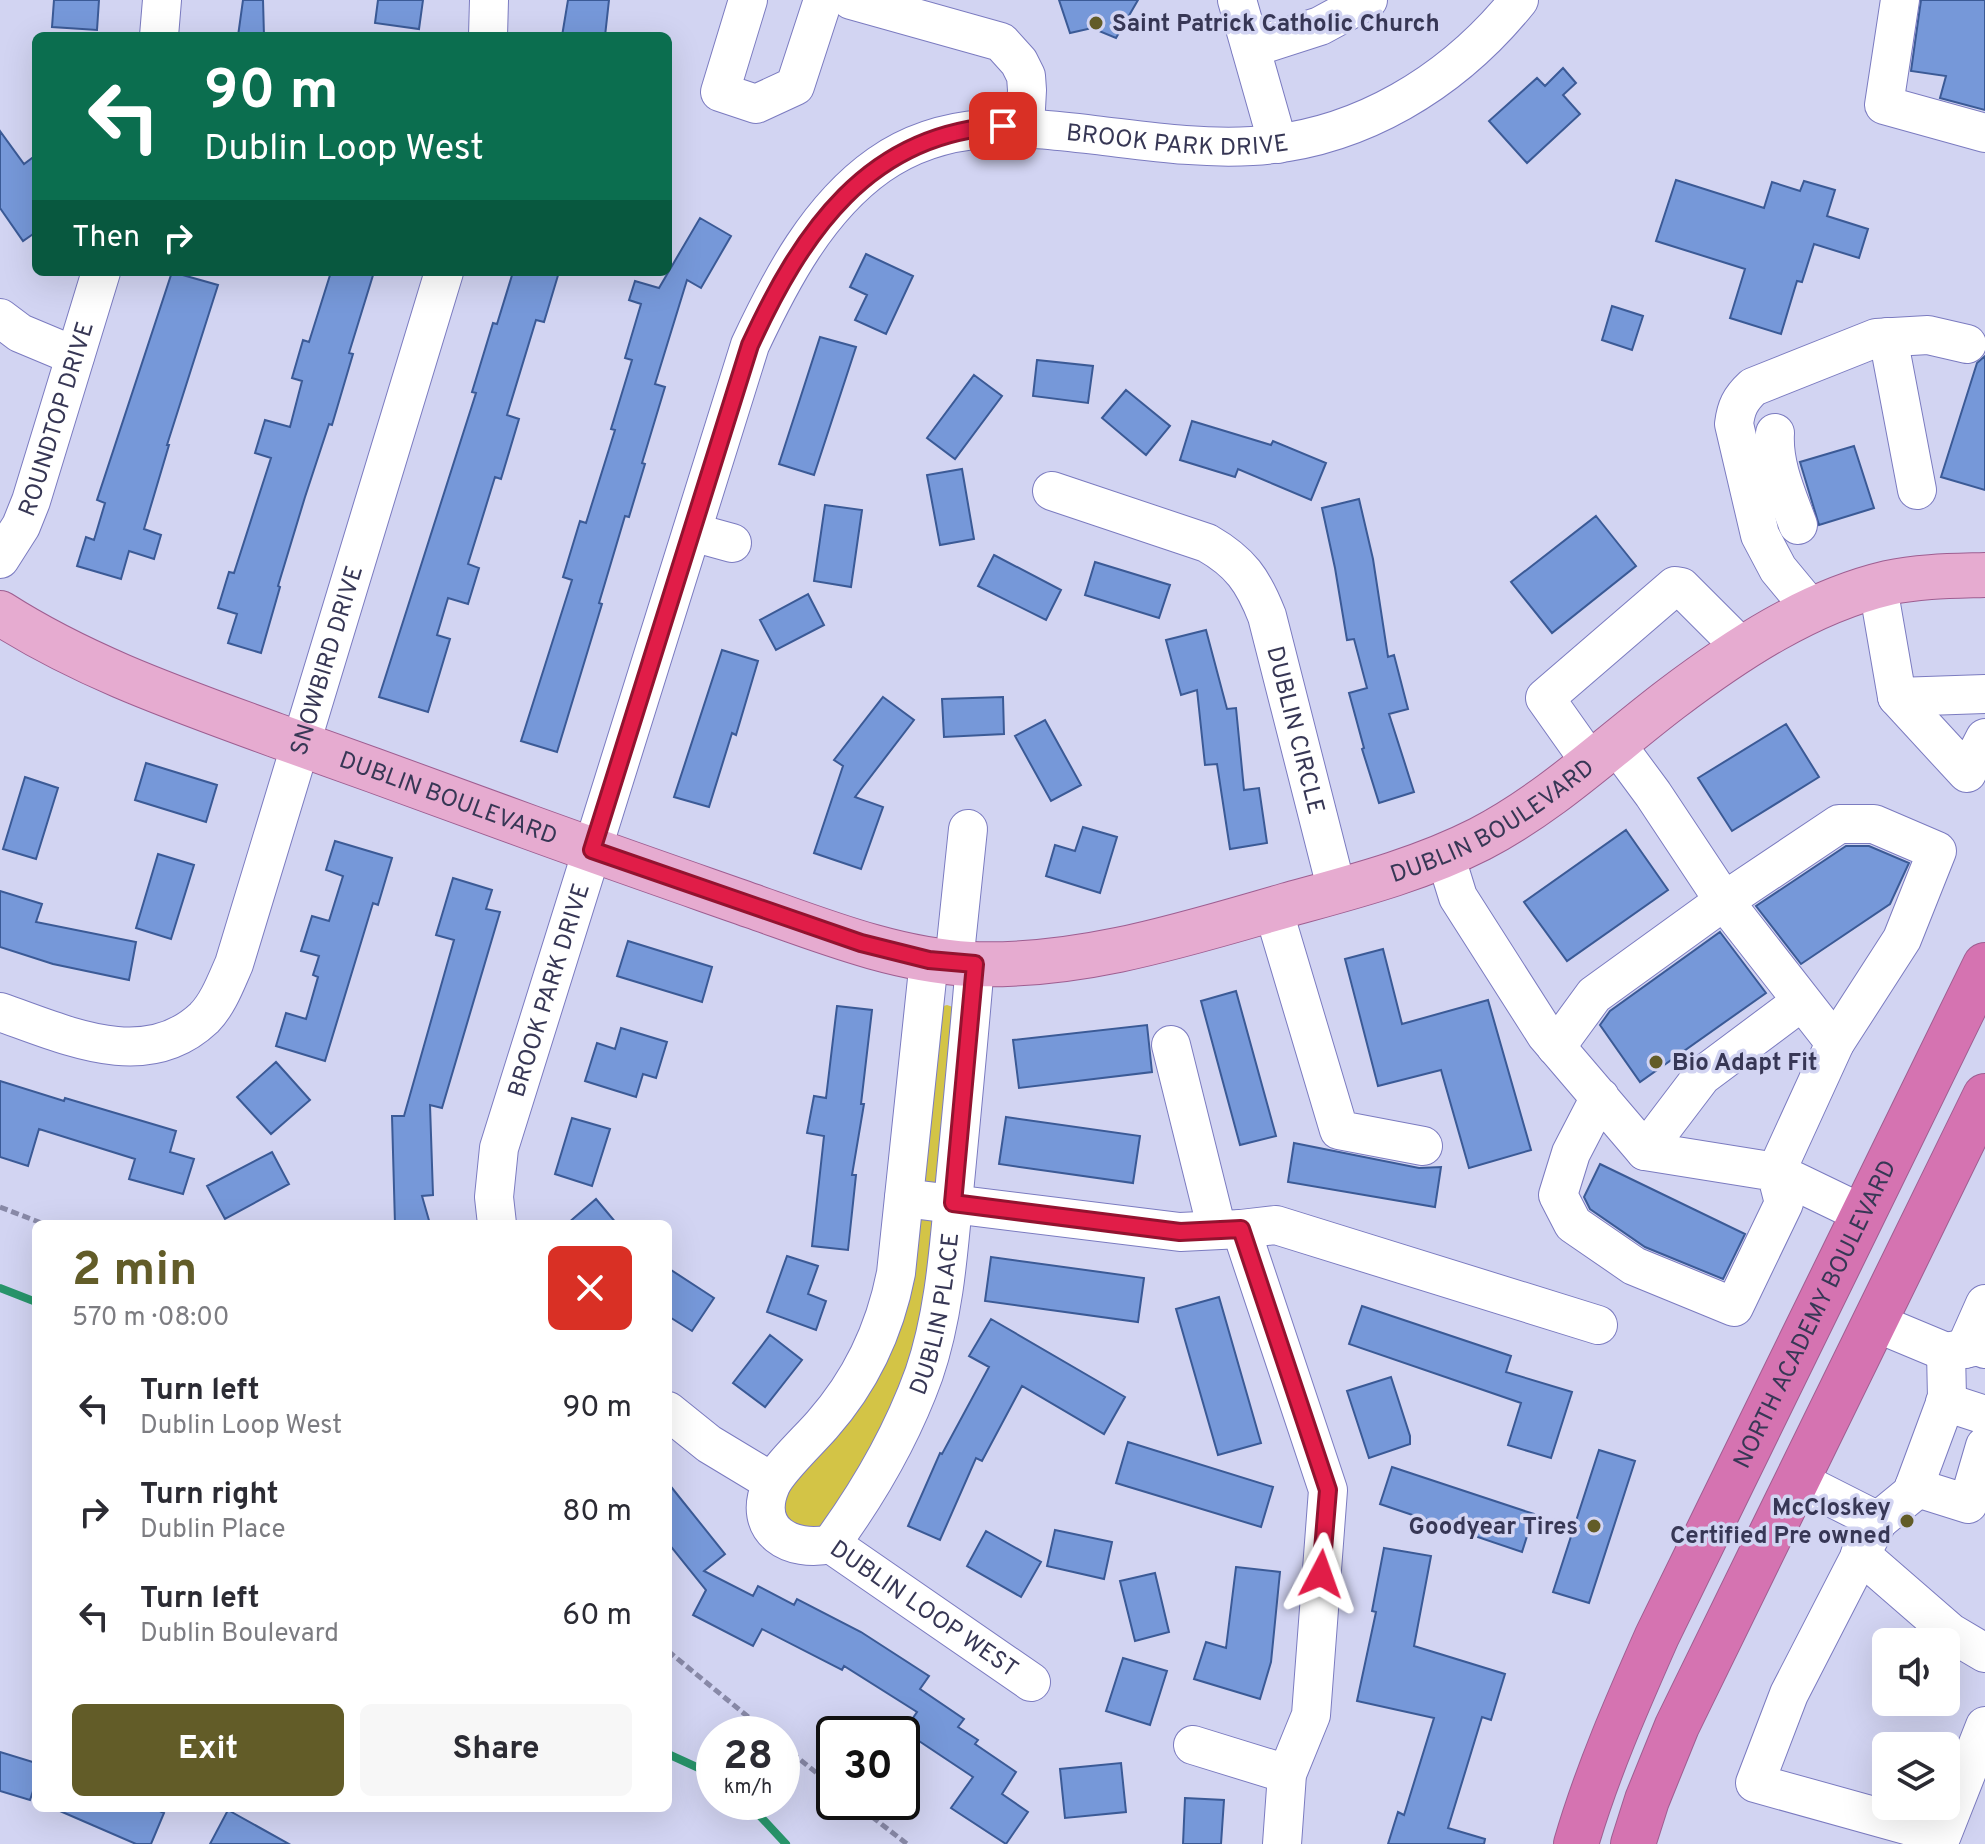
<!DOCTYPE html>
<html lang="en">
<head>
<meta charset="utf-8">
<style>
  :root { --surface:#fff; --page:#f7f7f7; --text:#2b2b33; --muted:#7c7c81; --accent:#625c28 }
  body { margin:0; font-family:Overpass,sans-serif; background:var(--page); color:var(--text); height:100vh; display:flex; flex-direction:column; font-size:30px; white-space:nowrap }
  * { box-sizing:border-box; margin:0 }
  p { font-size:26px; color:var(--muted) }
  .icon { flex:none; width:44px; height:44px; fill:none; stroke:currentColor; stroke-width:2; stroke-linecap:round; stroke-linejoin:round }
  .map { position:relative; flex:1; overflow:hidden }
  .panel { position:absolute; left:32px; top:1220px; width:640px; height:592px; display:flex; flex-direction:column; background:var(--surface); border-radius:12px; box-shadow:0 8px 32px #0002 }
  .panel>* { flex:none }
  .banner { position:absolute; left:32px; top:32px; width:640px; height:244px; border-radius:12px; box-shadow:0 8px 32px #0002; background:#0b6e4f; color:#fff; overflow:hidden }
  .fabs { position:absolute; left:1872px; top:1628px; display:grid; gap:16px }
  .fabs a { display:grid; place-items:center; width:88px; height:88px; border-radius:12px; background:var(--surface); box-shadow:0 8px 32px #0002; font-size:40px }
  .speed { position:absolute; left:696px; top:1716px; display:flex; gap:16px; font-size:40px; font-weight:700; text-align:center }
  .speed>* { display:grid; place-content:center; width:104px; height:104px; border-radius:50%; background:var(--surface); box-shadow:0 8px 32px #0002; line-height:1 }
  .speed small { font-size:20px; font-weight:400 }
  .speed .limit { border:4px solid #111; border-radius:12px; background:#fff; color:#111 }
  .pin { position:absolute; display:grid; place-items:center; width:68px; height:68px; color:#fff; margin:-34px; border-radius:16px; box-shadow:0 4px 12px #0006 }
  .me { position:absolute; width:88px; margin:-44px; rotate:4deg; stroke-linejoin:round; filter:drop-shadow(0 0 6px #0008) }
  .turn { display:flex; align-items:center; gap:28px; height:168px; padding:0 40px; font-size:36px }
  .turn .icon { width:104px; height:104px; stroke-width:2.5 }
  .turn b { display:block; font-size:56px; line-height:68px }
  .then { display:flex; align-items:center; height:76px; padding:0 40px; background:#0003; gap:16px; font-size:30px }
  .round { display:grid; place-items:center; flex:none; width:84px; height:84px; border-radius:12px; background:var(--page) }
  .overview { display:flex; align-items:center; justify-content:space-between; height:136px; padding:0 40px }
  h1 { font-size:48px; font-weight:700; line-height:60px; color:var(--accent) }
  .primary-button { display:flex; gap:16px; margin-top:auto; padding:16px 40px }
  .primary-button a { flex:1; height:92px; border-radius:12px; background:var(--accent); color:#fff; font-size:32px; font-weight:700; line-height:92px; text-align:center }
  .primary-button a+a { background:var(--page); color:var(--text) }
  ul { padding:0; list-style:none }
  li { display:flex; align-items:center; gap:24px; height:104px; padding:0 40px }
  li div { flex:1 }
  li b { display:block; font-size:30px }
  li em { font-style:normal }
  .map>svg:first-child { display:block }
  .green { fill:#d3c446 }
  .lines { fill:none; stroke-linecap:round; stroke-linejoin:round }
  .stream { stroke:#28956b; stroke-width:8 }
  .building { fill:#7698d9; stroke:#3b5a96; stroke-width:2 }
  .minor-casing { stroke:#7b7bc0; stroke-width:40 }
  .major-casing { stroke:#9e5e91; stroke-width:46 }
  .highway-casing { stroke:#9e5e91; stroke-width:46 }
  .path { stroke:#8889a7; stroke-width:5; stroke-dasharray:8 4; stroke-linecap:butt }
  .minor { stroke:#fff; stroke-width:38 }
  .major { stroke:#e6abd0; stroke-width:44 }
  .highway { stroke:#d573b1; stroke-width:44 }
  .route-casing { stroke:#92132f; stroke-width:20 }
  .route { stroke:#e11d48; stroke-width:14 }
  .poi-dot { fill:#625c28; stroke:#d2d4f2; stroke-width:3 }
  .labels { text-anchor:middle; stroke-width:7; stroke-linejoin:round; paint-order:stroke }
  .poi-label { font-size:24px; font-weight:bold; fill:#373755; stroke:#d2d4f2; text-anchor:start }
  .street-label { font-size:24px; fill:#373755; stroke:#d2d4f2 }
</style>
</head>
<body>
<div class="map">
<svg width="1985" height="1844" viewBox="0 0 1985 1844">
  <rect width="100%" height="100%" fill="#d2d4f2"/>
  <path class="green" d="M947,1005l6,2 -14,171 -4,5 -11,-1 16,-175z
    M918,1218h13l3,4 -7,86 -31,104 -71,116h-36l-9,-32z"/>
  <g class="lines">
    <path class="stream" d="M0,1288l36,14
      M668,1754l46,21
      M747,1802l39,42"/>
  </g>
  <path class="building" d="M54,0h45l-2,30 -45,-3z
    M243,0h20l1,36h-26z
    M378,0h45l-4,29 -44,-6z
    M568,0h41l-4,36h-43z
    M1059,0h79l-22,38 -24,-10 -22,5z
    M1921,0h64v110l-45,-12 6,-22 -35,-5z
    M1563,68l13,15 -13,12 17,19 -53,49 -38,-42 48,-43 8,8z
    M0,131l24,33 12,-9v77l-13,9 -23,-33z
    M1676,180l88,28 8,-26 28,9 4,-10 31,9 -8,26 41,13 -9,29 -45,-14 -12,38 -5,-1 -16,53 -51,-16 15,-49 -89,-28z
    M700,218l31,18 -30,52 -14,-8 -32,104 10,3 -23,76 3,1 -16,53 -4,-1 -26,87 3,1 -45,148 -36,-11 51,-161 -9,-3 17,-56 6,2 29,-93 -4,-1 21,-69 -7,-2 16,-54 -12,-4 6,-19 24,7z
    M866,254l47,22 -27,58 -31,-14 12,-25 -17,-8z
    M172,272l46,13 -51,160h2l-25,84 17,6 -7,24 -25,-8 -8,28 -44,-13 9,-29 8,3 11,-37 -8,-3z
    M331,272h43l-25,81 4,1 -21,71 -3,-1 -24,73 -27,89 2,1 -19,66 -33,-10 9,-29 -19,-6 11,-36 5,1 37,-115 -16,-5 10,-33 25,7 12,-46 -10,-3 11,-38 6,2z
    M513,272h46l-15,50 -8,-2 -29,95 12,4 -18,60 -6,-2 -27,87 11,4 -11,36 -20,-6 -11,37 13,4 -22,73 -49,-15 97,-304 -4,-1 21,-69 4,1z
    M1612,306l31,10 -11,34 -30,-10z
    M820,337l36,10 -42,128 -35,-11z
    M1985,356v134l-44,-13 36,-114z
    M1037,360l56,6 -5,37 -55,-7z
    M974,375l28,21 -47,63 -28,-21z
    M1126,390l44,36 -24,29 -44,-37z
    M1192,421l79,24 2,-4 53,22 -15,37 -73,-31 -3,8 -55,-17z
    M1854,446l20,62 -55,17 -19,-63z
    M962,469l12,70 -34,6 -13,-70z
    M1359,499l14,60 15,98 6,-2 14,54 -19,5 25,78 -35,11 -17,-54 2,-1 -15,-55 18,-5 -13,-49 -7,1 -12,-72 -13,-60z
    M825,505l37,5 -11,77 -37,-6z
    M1596,516l40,50 -84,67 -41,-51z
    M994,555l67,35 -15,30 -68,-34z
    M1095,562l75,23 -11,33 -74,-23z
    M808,594l16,31 -48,25 -16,-30z
    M1206,630l21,79 9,-1 8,82 15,-2 8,55 -37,6 -13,-85 -12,1 -8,-75 -16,5 -15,-55z
    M722,650l36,11 -22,74 -4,-2 -23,74 -35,-10z
    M883,697l31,23 -59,77 28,10 -22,62 -47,-16 29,-87 -9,-6z
    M1003,697l1,37 -60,3 -2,-38z
    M1045,720l36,65 -30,16 -36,-65z
    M1786,724l33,53 -87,54 -34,-53z
    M146,763l71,22 -11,37 -71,-22z
    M25,777l33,11 -22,71 -33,-10z
    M1083,827l34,10 -17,56 -54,-17 9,-31 20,6z
    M1626,830l42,60 -101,71 -43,-59z
    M335,841l57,17 -14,47 -5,-2 -48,158 -49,-15 10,-33 20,6 12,-42 -5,-2 6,-19 -18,-5 11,-35 17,5 14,-45 -17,-6z
    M1846,846h23l40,17 -19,41 -89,60 -45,-58z
    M158,854l36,11 -23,74 -35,-11z
    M453,878l39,12 -6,19 14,3 -58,196 -12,-3 3,90 -11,1 8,28h-35l-3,-108h12l50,-176 -18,-5z
    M0,891l42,13 -6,18 100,20 -7,38 -76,-16 -53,-17z
    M1720,932l46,61 -126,89 -40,-57 10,-14z
    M628,941l84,26 -10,35 -85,-26z
    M1383,949l19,75 86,-24 43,150 -62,18 -28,-98 -63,16 -33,-127z
    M1236,991l40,145 -36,9 -39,-144z
    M837,1006l35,4 -11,94h3l-12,71h4l-8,75 -36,-4 12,-110 -17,-3 7,-37 12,2z
    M1147,1025l5,47 -133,16 -6,-48z
    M621,1028l46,14 -11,36 -13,-4 -7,23 -51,-16 12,-38 18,6z
    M276,1062l34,38 -39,34 -34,-37z
    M0,1081l64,20 1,-3 111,33 -6,21 24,7 -11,35 -54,-15 6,-20 -96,-30 -11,37 -28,-9z
    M1006,1117l134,19 -7,47 -134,-19z
    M572,1118l38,11 -18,57 -37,-12z
    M1294,1143l125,25 22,-1 -6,40 -147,-25z
    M272,1152l17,32 -64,35 -18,-33z
    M1600,1164l145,70 -22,45 -78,-32 -55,-38 -6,-12z
    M596,1199l21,25h-50z
    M787,1256l31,10 -10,28 18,7 -10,29 -49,-18z
    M991,1257l153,21 -6,44 -153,-21z
    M668,1268l46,30 -22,33 -24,-15z
    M1219,1297l42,146 -43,12 -42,-146z
    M1362,1306l149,50 -5,16 66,20 -21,66 -43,-13 13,-42 -172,-59z
    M991,1319l134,78 -21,37 -82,-48 -40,75 -6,-3 -36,82 -32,-14 32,-73 2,1 47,-87 -20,-11z
    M770,1335l32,25 -37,47 -32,-24z
    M1391,1377l19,59v8l-41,14 -22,-67z
    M1128,1442l145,45 -12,40 -145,-44z
    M1599,1450l36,11 -46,142 -36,-11z
    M1392,1467l142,47 -12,38 -142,-48z
    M668,1483l57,71 -21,17 49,25 5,-10 36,19 3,-6 64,33 68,44 -9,13 44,30 -6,8 20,13 -3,4 41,28 -14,22 26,18 -22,32 -55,-36 22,-31 -69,-46 13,-19 -73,-46 -2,4 -80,-41 -9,17 -60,-31 13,-25 -38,-47z
    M1055,1530l57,12 -8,37 -57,-13z
    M986,1531l55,31 -20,35 -54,-31z
    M1384,1548l47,8 -17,90 91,28 -14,46 -9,-3 -34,111 37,11 -1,5h-96l10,-32 6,3 30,-97 -77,-17 19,-89 -4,-1z
    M1236,1567l44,5 -9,90 -11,37 -66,-20 12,-37 20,6z
    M1155,1573l14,59 -34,9 -15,-60z
    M1123,1658l44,13 -17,54 -44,-14z
    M0,1752l36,11v19l-6,18 -30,-9z
    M1121,1763l5,49 -61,6 -5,-49z
    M1185,1798l39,2 -3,44h-38z
    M53,1808h100l11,5 -13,31h-15z
    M228,1810l61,34h-79z"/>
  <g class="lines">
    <defs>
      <g id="minor">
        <path d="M748,0l-28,92 36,12 39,-18 28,-86"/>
        <path d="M851,0l150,42 18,20 7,14 1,14 -2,37"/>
        <path d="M1237,0l41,144"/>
        <path d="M1900,0l-16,105 101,28"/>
        <path d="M159,36l3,-36"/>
        <path d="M488,36l1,-36"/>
        <path d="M1251,48l69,-22 48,-26"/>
        <path d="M0,318l20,15 55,23"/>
        <path d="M1888,337l29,153"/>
        <path d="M1775,433c-2,32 12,62 23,92"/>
        <path id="s1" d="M1052,491l155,52c33,19 46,37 60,73l70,275"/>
        <path d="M692,532l40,11"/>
        <path id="s2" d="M0,559l21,-33 10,-25 70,-229"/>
        <path d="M1878,587l19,110 70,76 18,-35"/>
        <path d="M1812,610l-34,-41 -18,-34 -26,-111c2,-16 6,-25 19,-37l123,-49 52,-3 39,9"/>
        <path d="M1897,697l88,-3"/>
        <path d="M1616,744l37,50 71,107 115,-77h35l63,27 -35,88 -67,104 -59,129 87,42"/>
        <path d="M1591,763l-46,-65 130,-112 6,1 62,62"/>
        <path d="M1445,855l13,42 88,138 99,116 131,21 8,31 -50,104 -100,-41 -61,-42 -15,-29 13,-42 29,-56"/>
        <path d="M1273,909l66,221 84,16"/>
        <path id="s3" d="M929,960l-33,313c-11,57 -35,108 -74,152 -13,15 -44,44 -51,60 -20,46 20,68 60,59l200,138"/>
        <path d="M954,963l14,-134"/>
        <path id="s4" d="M0,1012c64,22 145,62 204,6 14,-14 22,-36 30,-54l210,-692"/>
        <path d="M1171,1045l46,185"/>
        <path d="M1556,1047l38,-52 130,-94 111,142"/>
        <path d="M1645,1151l57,-75 99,-74"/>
        <path d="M904,1198l276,34 61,-3 87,261 -17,225 -24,59 -5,70"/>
        <path id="s5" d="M497,1224l-3,-27 5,-49 251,-803c31,-66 68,-137 129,-180 67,-47 140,-39 216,-30 52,6 104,14 157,11 107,-6 201,-64 267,-146"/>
        <path d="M1241,1229l35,-4 322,100"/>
        <path d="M1874,1322l72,30"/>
        <path d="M1965,1349l20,-45"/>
        <path d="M1945,1402l40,13"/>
        <path d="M668,1411l41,33 63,38"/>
        <path d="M1797,1480l81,41 -89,173 -34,89 187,52 43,-109"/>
        <path d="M1914,1487l54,17 17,-58"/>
        <path d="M1878,1521l34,-28 2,-6 33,-89 -1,-46 33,-6 6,3"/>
        <path id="s6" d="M831,1544c38,-52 71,-109 93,-170 21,-61 25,-129 31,-192 7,-73 14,-145 20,-218"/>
        <path d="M1860,1554l91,79 34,20"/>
        <path d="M1193,1745l94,29"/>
      </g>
      <g id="major">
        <path id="s7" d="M0,613c86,55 180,87 275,122 85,30 169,61 254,92 74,27 149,53 223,79 71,25 143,54 218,58 110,4 213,-29 317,-59 65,-18 132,-35 193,-66 71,-37 128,-92 191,-140 65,-49 137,-97 217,-116 32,-7 65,-7 97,-8"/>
      </g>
      <g id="highway">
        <path id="s8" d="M1576,1844c21,-72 51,-140 81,-208l328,-671"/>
        <path d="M1633,1844l14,-44 30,-74 308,-630"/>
      </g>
    </defs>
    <use href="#minor" class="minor-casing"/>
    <use href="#major" class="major-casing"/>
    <use href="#highway" class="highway-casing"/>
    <path class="path" d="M0,1207l44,17
      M668,1651l101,83
      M782,1745l52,42
      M853,1802l54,42"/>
    <use href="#minor" class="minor"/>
    <use href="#major" class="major"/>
    <use href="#highway" class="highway"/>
  </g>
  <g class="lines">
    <defs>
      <path id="route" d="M1003,126c-135,6 -202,108 -253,219l-158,505 269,93 68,17 46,4 -22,239 227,29 61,-3 87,261 -7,84"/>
    </defs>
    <use href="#route" class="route-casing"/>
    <use href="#route" class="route"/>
  </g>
  <g class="poi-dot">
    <circle cx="1096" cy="23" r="8"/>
    <circle cx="1656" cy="1062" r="8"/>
    <circle cx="1907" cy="1521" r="8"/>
    <circle cx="1594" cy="1526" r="8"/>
  </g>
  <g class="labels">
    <g class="poi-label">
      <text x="1112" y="31">Saint Patrick Catholic Church</text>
      <text x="1672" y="1070">Bio Adapt Fit</text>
      <text x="1891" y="1515" text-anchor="end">McCloskey<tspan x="1891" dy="28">Certified Pre owned</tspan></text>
      <text x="1578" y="1534" text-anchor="end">Goodyear Tires</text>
    </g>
    <g class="street-label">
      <text dy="8" stroke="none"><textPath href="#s5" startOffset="1448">BROOK PARK DRIVE</textPath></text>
      <text dy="8" stroke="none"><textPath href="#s2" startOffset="152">ROUNDTOP DRIVE</textPath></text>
      <text dy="8" stroke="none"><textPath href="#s4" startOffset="596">SNOWBIRD DRIVE</textPath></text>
      <text dy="8" stroke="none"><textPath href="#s1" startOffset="378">DUBLIN CIRCLE</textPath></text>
      <text dy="8" stroke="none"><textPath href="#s7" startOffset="486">DUBLIN BOULEVARD</textPath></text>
      <text dy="8" stroke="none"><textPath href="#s7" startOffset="1582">DUBLIN BOULEVARD</textPath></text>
      <text dy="8" stroke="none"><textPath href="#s5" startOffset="242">BROOK PARK DRIVE</textPath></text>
      <text dy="8" stroke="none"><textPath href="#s6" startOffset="256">DUBLIN PLACE</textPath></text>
      <text dy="8" stroke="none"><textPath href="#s8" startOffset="582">NORTH ACADEMY BOULEVARD</textPath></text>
      <text dy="8" stroke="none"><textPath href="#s3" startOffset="788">DUBLIN LOOP WEST</textPath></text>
    </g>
  </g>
</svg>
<div class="fabs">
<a><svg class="icon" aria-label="sound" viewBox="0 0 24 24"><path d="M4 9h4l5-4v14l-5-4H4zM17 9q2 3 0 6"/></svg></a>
<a><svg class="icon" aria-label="layers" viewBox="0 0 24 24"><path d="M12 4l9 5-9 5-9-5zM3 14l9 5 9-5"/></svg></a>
</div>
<div class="speed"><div>28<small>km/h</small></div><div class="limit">30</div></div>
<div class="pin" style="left:1003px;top:126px;background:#d93025"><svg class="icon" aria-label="arrive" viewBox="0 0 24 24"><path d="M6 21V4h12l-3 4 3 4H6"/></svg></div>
<svg class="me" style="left:1321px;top:1574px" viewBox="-20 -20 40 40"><path d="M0-17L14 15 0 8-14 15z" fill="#e11d48" stroke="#fff" stroke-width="4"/></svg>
<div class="banner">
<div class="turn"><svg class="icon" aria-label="left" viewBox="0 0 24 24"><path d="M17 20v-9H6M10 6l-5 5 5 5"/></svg><div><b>90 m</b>Dublin Loop West</div></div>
<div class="then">Then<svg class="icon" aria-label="right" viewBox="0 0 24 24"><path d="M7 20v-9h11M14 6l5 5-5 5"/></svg></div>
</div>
<section class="panel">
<div class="overview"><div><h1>2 min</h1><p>570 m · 08:00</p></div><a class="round" style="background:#d93025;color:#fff"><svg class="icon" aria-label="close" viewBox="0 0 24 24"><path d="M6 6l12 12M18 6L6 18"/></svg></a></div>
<ul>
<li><svg class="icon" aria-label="left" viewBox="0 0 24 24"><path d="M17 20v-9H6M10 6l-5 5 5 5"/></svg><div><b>Turn left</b><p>Dublin Loop West</p></div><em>90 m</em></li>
<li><svg class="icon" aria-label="right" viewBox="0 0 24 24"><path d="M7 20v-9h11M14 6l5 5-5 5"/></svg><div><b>Turn right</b><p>Dublin Place</p></div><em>80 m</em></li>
<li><svg class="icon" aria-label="left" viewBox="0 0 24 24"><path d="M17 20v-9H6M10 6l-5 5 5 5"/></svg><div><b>Turn left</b><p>Dublin Boulevard</p></div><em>60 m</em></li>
</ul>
<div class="primary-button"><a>Exit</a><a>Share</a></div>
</section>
</div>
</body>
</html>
